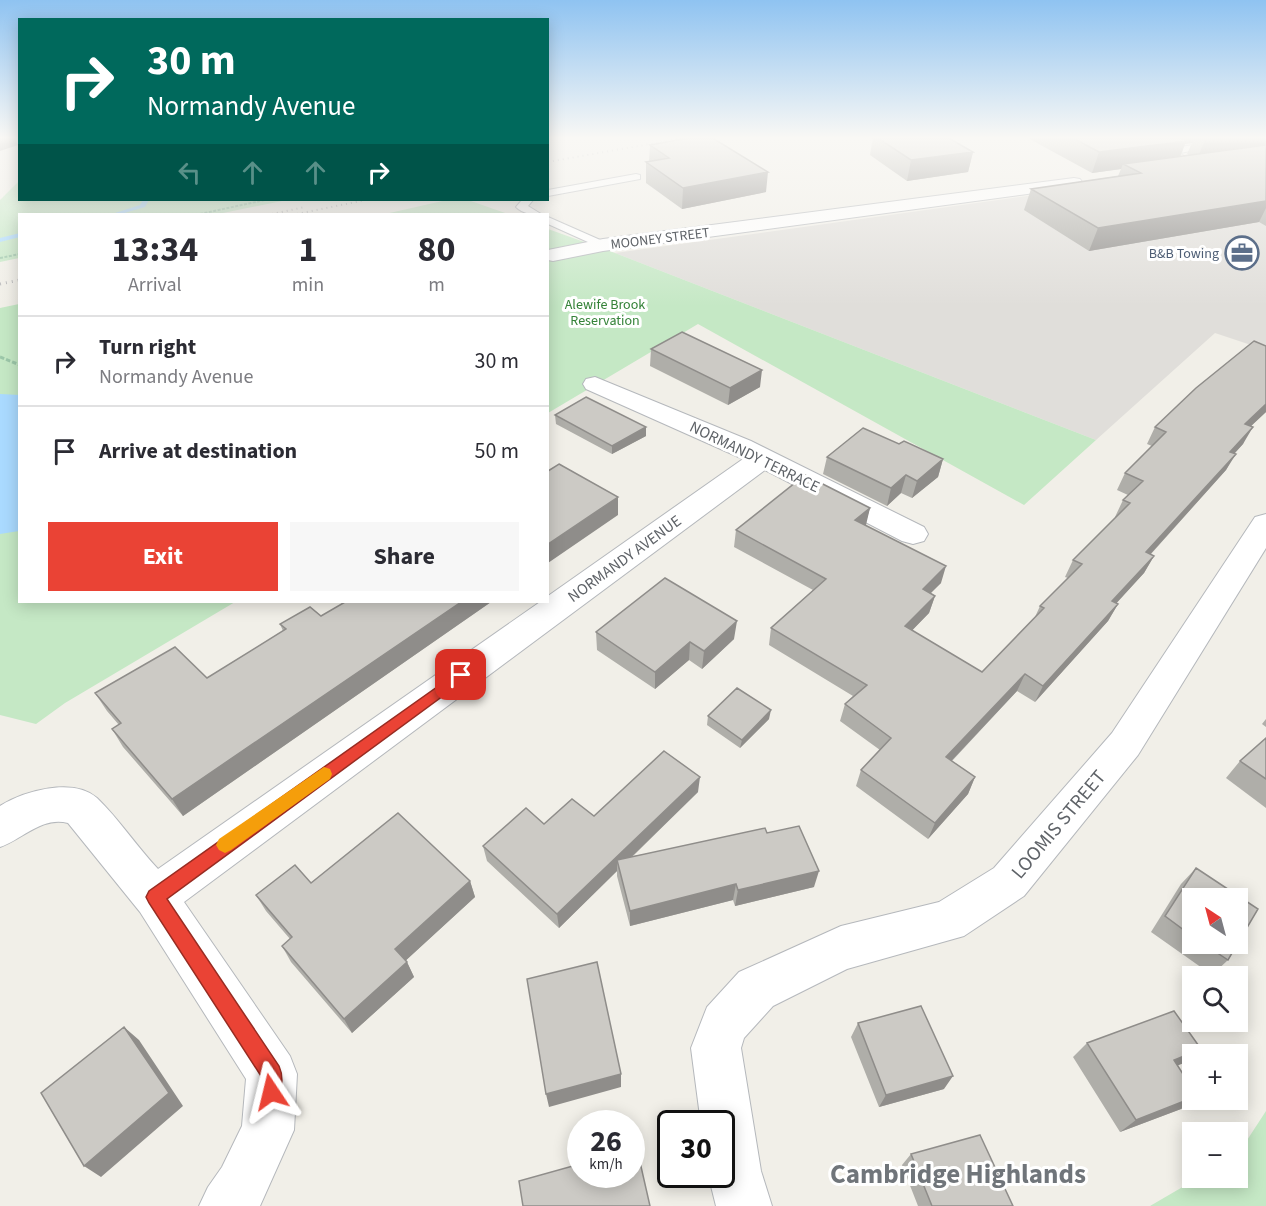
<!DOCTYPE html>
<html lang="en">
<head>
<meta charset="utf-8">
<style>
  :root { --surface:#fff; --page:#f7f7f7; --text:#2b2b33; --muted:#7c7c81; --line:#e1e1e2; --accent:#ea4335 }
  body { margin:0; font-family:"Source Sans 3",sans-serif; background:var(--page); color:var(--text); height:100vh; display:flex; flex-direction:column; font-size:22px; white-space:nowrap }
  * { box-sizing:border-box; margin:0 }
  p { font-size:20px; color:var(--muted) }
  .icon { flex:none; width:33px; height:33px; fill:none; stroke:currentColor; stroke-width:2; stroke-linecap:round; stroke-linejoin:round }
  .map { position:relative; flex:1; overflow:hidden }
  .side { position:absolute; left:18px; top:213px; width:531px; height:390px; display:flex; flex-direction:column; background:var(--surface); border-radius:0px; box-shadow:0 3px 15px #0003 }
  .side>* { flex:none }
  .hud { position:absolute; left:18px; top:18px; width:531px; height:183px; border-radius:0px; box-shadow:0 3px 15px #0003; background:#00695c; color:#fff; overflow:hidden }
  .needle { width:39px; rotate:324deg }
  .buttons { position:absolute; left:1182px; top:888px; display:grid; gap:12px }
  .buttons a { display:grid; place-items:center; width:66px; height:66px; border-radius:0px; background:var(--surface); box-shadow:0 3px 15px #0003; font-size:30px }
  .speed { position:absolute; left:567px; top:1110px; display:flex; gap:12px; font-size:30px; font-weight:700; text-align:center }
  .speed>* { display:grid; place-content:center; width:78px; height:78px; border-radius:50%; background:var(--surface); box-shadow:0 3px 15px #0003; line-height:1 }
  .speed small { font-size:15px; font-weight:400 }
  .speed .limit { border:3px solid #111; border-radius:9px; background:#fff; color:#111 }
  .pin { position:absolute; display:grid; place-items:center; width:51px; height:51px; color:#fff; margin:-26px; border-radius:12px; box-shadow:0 3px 9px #0006 }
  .me { position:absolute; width:66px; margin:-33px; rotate:350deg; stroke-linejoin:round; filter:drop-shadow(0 0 4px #0008) }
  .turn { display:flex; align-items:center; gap:21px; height:126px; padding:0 30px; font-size:27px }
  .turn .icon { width:78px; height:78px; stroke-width:2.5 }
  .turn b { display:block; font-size:42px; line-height:51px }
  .lanes { display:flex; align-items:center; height:57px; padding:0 30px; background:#0003; justify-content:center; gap:30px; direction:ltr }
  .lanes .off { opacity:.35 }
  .eta { display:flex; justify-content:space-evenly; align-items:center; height:102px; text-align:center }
  .eta b { font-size:36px; font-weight:700; line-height:42px }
  .primary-button { display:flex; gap:12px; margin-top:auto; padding:12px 30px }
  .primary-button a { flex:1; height:69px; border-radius:0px; background:var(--accent); color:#fff; font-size:24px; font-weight:700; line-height:69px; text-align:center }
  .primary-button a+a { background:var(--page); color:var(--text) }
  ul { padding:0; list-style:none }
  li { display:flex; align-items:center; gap:18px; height:90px; padding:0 30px; border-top:2px solid var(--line) }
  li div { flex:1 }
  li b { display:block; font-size:22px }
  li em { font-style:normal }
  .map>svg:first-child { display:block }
  .industrial { fill:#e0deda }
  .green { fill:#c5e8c5 }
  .water { fill:#aadaff }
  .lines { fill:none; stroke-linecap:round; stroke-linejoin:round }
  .stream { fill:#aadaff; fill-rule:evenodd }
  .service-casing { stroke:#b5b8bc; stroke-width:2 }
  .minor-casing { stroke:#b5b8bc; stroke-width:2 }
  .path-far1 { stroke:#9cc7a9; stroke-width:2; stroke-dasharray:3 1.5; stroke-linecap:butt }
  .path { stroke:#9cc7a9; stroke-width:3; stroke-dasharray:4.5 2; stroke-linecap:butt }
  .service { fill:#fff; fill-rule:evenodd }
  .minor { fill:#fff; fill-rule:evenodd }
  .rail-far1 { stroke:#b6b7b8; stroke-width:2; stroke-dasharray:1 4; stroke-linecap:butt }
  .rail { stroke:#b6b7b8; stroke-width:3; stroke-dasharray:1 5; stroke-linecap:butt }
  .wall { fill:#afaea9; fill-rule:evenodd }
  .shaded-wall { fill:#8f8d8a }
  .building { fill:#cccac5; stroke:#8f8d8a; stroke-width:1.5 }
  .route { fill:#ea4335; stroke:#982c22; stroke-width:1.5 }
  .slow { fill:#f59e0b }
  .labels { text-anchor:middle; stroke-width:6; stroke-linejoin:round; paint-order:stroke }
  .far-street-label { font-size:14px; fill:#5f6368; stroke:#fff }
  .far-service-label { font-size:14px; fill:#4e5e75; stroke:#fff; text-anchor:end }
  .far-park-label { font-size:14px; fill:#348238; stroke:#fff }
  .street-label { font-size:16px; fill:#5f6368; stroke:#fff }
  .near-street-label { font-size:20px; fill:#5f6368; stroke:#fff }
  .near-district-label { font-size:27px; font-weight:bold; fill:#70757a; stroke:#fff }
</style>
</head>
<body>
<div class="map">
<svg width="1266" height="1206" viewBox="0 0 1266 1206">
  <rect width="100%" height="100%" fill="#f1efe8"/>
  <path class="industrial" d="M1266,163v187l-51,-17 -119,107 -481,-187z"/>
  <path class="green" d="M19,181l1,19h267l-69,14h-198l-1,44 -19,4v-62z
    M447,200h21l40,14h-123z
    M548,229l67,24 481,187 -72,65 -326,-181 -150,89z
    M19,304l1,298h215l-170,101 -29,21 -36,-9v-407z
    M1266,1111v95h-116l48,-28h40v-24z"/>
  <path class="water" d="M0,394l20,1 -1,136 -19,3z"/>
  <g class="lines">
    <path class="stream" d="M143,200h6l-4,7 -24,7h-9l28,-9z
      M20,233v4l-20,5v-4z"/>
    <defs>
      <path id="service" d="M1241,137h24l-85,16 5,4 -5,3 -16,-8 5,-3z
        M636,174l4,1v4l-92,17v-6z
        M522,200h11l-5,6 13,8c-10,0 -18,0 -25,-7z
        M548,217l59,26 2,2 -6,4 -4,-2 -51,-23z"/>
      <path id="minor" d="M1074,178l6,1 3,4 -3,4 -477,64 -50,10 -5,-1v-10l55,-11z
        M595,377l156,64 173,86 4,7 -4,7 -11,3 -11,-3 -137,-71 -581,432 106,154 7,18 -3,56 -34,76h-61l9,-19 14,-20 20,-41 4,-47 -106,-167 -72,-89c-26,-7 -45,16 -68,24v-41c24,-15 73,-29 97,-8 22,21 40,49 61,71l382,-267h8v-6l195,-137 -157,-70 -3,-5 3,-5z
        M1266,514v34l-128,207 -114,141 -60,40 -117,33 -74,37 -29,32 -3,10 20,123 11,35h-56l-8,-32h14v-50h-21l-10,-76 16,-41 32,-35 102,-46 98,-24 55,-34 118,-135 143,-216z"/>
    </defs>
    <use href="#service" class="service-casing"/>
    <use href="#minor" class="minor-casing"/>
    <path class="path-far1" d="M200,214l65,-14
      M0,258l20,-4"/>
    <path class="path" d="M0,357l20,8"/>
    <use href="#service" class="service"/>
    <use href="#minor" class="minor"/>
    <path class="rail-far1" d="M548,162l141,-25
      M272,214l33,-7
      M297,214l69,-14"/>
    <path class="rail" d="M0,284l20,-4"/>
  </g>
  <path class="wall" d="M873,137h74l26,15 -5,20 -61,9 -37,-26z
    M1026,137h240v89l-7,-4 -170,29 -65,-41 7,-21 87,-13 3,-7 -29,4zM1192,143l-5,11 2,1 -8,1 4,-12z
    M650,145l116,47 -84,17 -36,-26v-21h3z
    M1266,346v66l-16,15 -7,17 -8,9 -9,17 -75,84 3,2 -10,17 -28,30 2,1 -10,17 -73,81 -18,-11 -65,70 23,16 -7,17 -40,45 -72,-53 5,-16 19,-20 -40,-29 5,-17 8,-8 -84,-51 2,-17 42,-38 -79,-43 2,-17 134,-22 -5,17 76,58 -11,10 5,3 -6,17 -17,17 70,42 53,-55 5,-11 28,-28 -3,-1 8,-17 43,-43h-1l8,-17 5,-5 -11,-5 8,-17 27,-27 -5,-2 8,-17z
    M651,349l109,38 -32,18 -78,-39z
    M555,415l91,21 -34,18 -56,-30z
    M899,444l44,15 -5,18 -26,21 -11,-5 -14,13 -64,-32 4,-17z
    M345,602h146l-308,214 -60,-69 -11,-18 7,-4 -12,-14 -12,-18 112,-15 76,-47 -3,-7 41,-8z
    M596,632l138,7 -32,30 -13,-9 -34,29 -58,-39z
    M708,716l61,3 -29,29 -33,-23z
    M1266,719v8l-4,-3z
    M1266,738v70l-40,-30 14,-17z
    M698,792l-65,64 134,-23 47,54 -79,19 -2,-6 -103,26 -13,-50v-5l-58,57 -72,-67 -4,-15 61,-22 50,-8z
    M1196,868l62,41 -30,51 -16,15 -61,-43 30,-48zM1192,898h46v46h-46z
    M470,881l5,16 -69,63 8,17 -62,56 -61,-71 -9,-16 8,-7 -24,-28 -10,-16 55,-12z
    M858,1023l86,66 -65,18 -28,-70z
    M1087,1043l107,11 -10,9 -7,2 15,35h1l-12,9 -61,23 -47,-75z
    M911,1154l102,52h-95l-16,-41z"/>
  <path class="shaded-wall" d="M0,137h14l4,8 -18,6z
    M1174,137h20l-2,6 -7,1 -7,17 -55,3 -2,5 -29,4 7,-21z
    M1204,137h62v12l-69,10 9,-21z
    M973,152l-5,20 -61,9 4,-21z
    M768,172l-2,20 -84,17 1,-21z
    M1266,201v7l-7,14 -170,29 9,-23z
    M762,370l-2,17 -32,18 2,-17z
    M1266,404v8l-31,29 10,-17z
    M646,427v9l-34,18v-8z
    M1253,427l-10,17 -22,24 9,-16z
    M1236,454l-10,16 -89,99 9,-17z
    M943,459l-5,18 -26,21 5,-17z
    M906,475l-5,18 -14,13 4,-18z
    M618,497v18l-70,48v-19z
    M870,508l-4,17 -14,12 3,-17z
    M1154,556l-10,17 -41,45 9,-17z
    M946,566l-5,17 -23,23 5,-17z
    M935,596l-6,17 -29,30 5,-17z
    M461,602h30l-308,214 -11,-17z
    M1118,604l-10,17 -73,81 8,-16z
    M737,621l-3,18 -32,30 2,-18z
    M690,642l-1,18 -34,29v-17z
    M1025,674l-8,17 -78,83 7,-17z
    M771,710l-2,9 -29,29 2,-8z
    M700,777l-2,15 -79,77 -2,-9v11l-58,57 -2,-14z
    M975,777l-7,17 -40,45 7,-16z
    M819,871l-5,16 -79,19 3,-16z
    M470,881l5,16 -73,67 -7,-15z
    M736,884l-3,16 -103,26v-15z
    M407,962l7,15 -62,56 -8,-14z
    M124,1027l15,13 44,66 -82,71 -17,-11z
    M1201,1049l-7,5h-2v2l-8,7 -26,10 16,-13z
    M621,1074v13l-72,20 -3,-13z
    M953,1076l-9,13 -65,18 7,-12z
    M1192,1098l1,2 -12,9 -61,23 16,-12z"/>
  <path class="building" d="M694,137h17l57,35 -85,16 -37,-26 23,-4 -19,-13z
    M876,137h71l26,15 -62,8z
    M1071,137h109l7,4 -88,11z
    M1266,145v56l-168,27 -67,-39 110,-16 -18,-9z
    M682,332l80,38 -32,18 -79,-39z
    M1254,341l12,5v58l-21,20 8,3 -23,25 6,2 -90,98 8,4 -42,45 6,3 -75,82 -18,-12 -79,83 29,20 -40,46 -74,-53 30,-32 -46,-34 22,-19 -96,-57 55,-49 -90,-49 69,-55 65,33 -15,12 91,46 -23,23 12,7 -30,30 77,46 62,-64 -4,-2 42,-42 -9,-4 57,-57 -7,-3 20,-19 -18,-8 41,-41 -11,-5 41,-39z
    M586,397l60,30 -34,19 -57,-31z
    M863,428l36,16 5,-3 39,18 -26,22 -11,-6 -15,13 -64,-31z
    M559,464l59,33 -70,47v-73z
    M665,578l72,43 -33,30 -14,-9 -35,30 -59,-40z
    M345,602h116l-289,197 -60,-70 9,-6 -26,-30 80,-46 32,31 79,-49 -6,-5 30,-17 11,9z
    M737,688l34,22 -29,30 -34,-24z
    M1266,738v41l-26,-18z
    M664,751l36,26 -143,137 -74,-68 43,-38 18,16 28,-25 22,17z
    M398,813l72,68 -75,68 12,13 -63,57 -62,-73 10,-9 -36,-42 39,-30 16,18z
    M799,826l20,45 -81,19 -2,-6 -106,27 -13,-51 148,-32 2,5z
    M1196,868l62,41 -30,51 -24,-16h34v-46h-46v38l-27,-20z
    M597,962l24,112 -75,20 -19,-115z
    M921,1006l32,70 -67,19 -28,-72z
    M1174,1011l27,38 -27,11 18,28v10l-56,22 -49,-77z
    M124,1027l45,66 -85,73 -43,-73z
    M980,1135l33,71h-81l-21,-52z
    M637,1149l13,57h-127l-4,-25 61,-17v10h52v-24z"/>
  <linearGradient id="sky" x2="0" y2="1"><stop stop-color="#8fc3f1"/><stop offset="0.45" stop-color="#f9f8f5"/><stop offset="1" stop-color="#f9f8f5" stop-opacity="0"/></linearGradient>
  <rect width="1266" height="306" fill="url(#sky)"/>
  <path class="route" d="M461,670l5,1 2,4 -2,4 -299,220 112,167c5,11 3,23 -1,34l-7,3 -8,-3 -3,-8 1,-16 -112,-173 -3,-6 3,-6z"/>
  <path class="slow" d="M324,767l6,2 2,5 -2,5 -99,71 -6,3 -6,-3 -3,-5 3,-6z"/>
  <defs>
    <symbol id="office-ring" viewBox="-11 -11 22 22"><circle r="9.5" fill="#fff" stroke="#5c6f8a" stroke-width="1.5"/><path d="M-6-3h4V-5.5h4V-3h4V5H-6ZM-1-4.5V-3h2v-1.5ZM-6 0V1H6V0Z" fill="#5c6f8a"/></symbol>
  </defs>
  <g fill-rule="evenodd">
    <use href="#office-ring" x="1223" y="234" width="38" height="38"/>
  </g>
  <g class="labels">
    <g class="far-street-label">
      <text transform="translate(660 238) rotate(-7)" y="5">MOONEY STREET</text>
    </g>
    <g class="far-service-label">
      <text x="1219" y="258">B&amp;B Towing</text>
    </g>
    <g class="far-park-label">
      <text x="605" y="309">Alewife Brook<tspan x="605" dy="16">Reservation</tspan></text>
    </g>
    <g class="street-label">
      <text transform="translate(755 456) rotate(26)" y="6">NORMANDY TERRACE</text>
      <text transform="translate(624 558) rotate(-36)" y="6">NORMANDY AVENUE</text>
    </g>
    <g class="near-street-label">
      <text transform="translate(1058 824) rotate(-50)" y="7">LOOMIS STREET</text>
    </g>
    <g class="near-district-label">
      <text x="958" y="1183">Cambridge Highlands</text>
    </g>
  </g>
</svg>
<div class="buttons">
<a><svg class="needle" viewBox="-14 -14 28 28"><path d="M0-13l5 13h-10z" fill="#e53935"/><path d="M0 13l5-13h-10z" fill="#7c7c81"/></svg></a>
<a><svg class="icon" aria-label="search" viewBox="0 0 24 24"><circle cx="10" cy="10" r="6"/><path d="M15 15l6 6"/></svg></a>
<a>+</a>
<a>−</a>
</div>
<div class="speed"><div>26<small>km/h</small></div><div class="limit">30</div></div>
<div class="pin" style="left:461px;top:675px;background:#d93025"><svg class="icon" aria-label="arrive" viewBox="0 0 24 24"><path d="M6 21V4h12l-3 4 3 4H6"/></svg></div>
<svg class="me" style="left:271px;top:1092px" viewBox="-20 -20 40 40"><path d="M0-17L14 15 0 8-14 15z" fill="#ea4335" stroke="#fff" stroke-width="4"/></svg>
<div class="hud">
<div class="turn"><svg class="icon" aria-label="right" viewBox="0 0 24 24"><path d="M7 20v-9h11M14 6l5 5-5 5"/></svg><div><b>30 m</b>Normandy Avenue</div></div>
<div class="lanes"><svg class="icon off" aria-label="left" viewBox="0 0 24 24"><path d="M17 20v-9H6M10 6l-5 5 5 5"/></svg><svg class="icon off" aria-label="ahead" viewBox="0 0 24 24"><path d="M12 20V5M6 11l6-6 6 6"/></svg><svg class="icon off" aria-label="ahead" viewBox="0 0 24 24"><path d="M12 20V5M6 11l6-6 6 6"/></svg><svg class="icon" aria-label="right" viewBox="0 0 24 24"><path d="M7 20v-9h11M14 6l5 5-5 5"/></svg></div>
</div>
<section class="side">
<div class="eta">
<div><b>13:34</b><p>Arrival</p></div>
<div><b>1</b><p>min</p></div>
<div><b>80</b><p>m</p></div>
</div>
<ul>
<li><svg class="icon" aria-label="right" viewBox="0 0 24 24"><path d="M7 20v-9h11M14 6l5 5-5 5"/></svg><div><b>Turn right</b><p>Normandy Avenue</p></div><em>30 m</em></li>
<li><svg class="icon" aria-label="arrive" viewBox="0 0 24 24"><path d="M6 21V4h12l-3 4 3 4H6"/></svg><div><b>Arrive at destination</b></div><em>50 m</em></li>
</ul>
<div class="primary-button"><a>Exit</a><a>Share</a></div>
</section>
</div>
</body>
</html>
